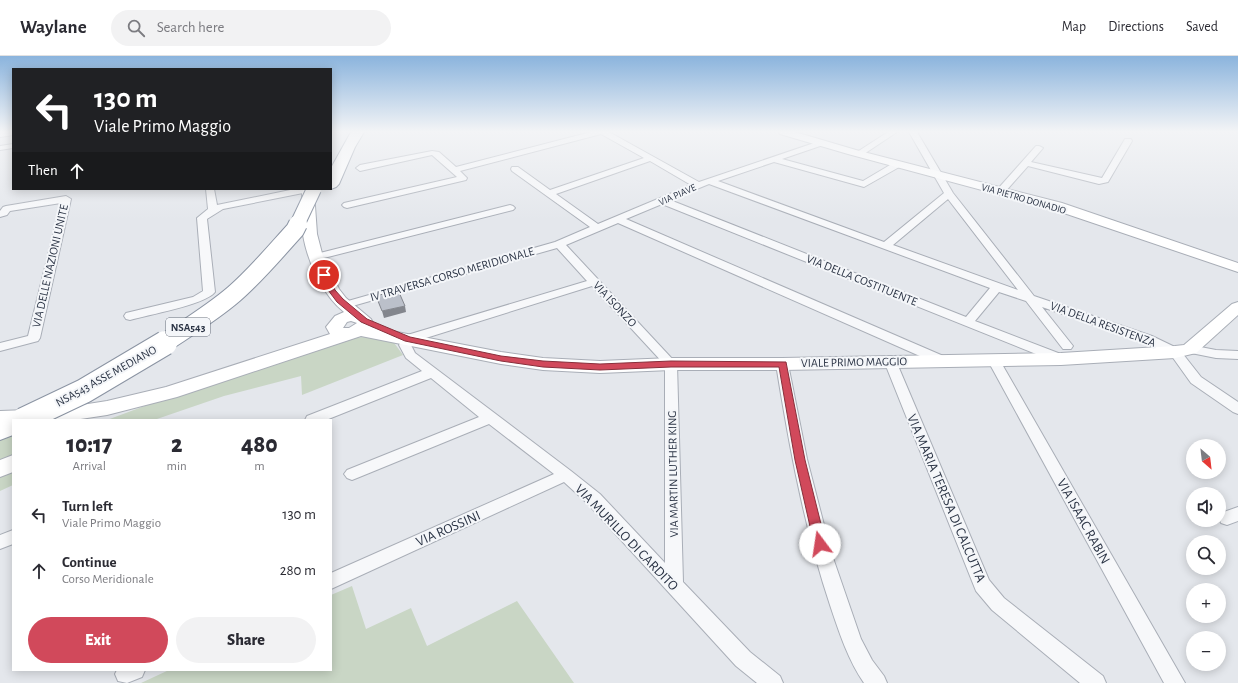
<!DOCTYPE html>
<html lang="en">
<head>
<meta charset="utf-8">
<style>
  :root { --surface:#fff; --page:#f2f2f3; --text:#2b2b33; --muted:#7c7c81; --line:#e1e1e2; --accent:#d1495b }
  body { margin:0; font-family:"Alegreya Sans",sans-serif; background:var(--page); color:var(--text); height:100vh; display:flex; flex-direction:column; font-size:15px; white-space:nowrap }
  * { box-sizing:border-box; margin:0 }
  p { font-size:13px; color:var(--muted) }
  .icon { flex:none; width:22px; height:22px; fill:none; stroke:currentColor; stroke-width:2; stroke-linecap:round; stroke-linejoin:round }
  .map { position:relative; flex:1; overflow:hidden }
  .details { position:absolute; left:12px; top:363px; width:320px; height:252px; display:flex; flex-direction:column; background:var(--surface); border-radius:0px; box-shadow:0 2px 10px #0003 }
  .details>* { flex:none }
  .banner { position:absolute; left:12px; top:12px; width:320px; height:122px; border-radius:0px; box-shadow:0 2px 10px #0003; background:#202124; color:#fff; overflow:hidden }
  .needle { width:26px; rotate:152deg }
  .buttons { position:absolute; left:1186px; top:383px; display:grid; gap:8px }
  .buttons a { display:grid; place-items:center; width:40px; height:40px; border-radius:50%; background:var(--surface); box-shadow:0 2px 10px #0003; font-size:20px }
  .pin { position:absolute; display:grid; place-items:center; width:34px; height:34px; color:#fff; margin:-17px; border:2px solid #fff; border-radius:50%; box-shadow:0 1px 4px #0007 }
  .me { position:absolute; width:44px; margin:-22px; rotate:346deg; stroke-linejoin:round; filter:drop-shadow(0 0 3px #0008) }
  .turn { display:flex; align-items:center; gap:14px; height:84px; padding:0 16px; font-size:18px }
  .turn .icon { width:52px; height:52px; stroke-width:2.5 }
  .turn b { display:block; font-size:28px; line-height:34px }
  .then { display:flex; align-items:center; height:38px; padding:0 16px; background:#0003; gap:8px; font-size:15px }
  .eta { display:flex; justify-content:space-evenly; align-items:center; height:68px; text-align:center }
  .eta b { font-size:24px; font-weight:800; line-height:28px }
  .action { display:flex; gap:8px; margin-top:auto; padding:8px 16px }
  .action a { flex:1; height:46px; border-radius:24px; background:var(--accent); color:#fff; font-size:16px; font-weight:800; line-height:46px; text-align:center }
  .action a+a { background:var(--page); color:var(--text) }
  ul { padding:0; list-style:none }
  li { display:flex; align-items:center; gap:12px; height:56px; padding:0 16px }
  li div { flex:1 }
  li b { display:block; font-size:15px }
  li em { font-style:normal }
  header { display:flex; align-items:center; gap:24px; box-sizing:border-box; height:56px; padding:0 20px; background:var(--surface); border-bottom:1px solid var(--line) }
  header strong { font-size:19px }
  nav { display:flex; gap:22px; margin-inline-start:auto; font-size:14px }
  .search { width:280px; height:36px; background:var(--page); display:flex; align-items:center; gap:10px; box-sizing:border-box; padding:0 14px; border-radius:22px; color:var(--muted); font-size:15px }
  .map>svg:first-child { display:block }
  .green { fill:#c9d6c5 }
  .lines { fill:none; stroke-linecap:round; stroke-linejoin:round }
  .street-casing { stroke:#a9aeb7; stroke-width:2 }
  .secondary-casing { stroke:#a9aeb7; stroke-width:2 }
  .highway-casing { stroke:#8b94a3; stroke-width:2 }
  .street { fill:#f7f8fa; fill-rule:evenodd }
  .secondary { fill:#fff; fill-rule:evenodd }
  .highway { fill:#fff; fill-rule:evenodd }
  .highway-bridge-far2-casing { stroke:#8b94a3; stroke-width:16; stroke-linecap:butt }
  .highway-bridge-far1-casing { stroke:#8b94a3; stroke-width:20; stroke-linecap:butt }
  .highway-bridge-casing { stroke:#8b94a3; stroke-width:26; stroke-linecap:butt }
  .highway-bridge-far2 { stroke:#fff; stroke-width:14 }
  .highway-bridge-far1 { stroke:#fff; stroke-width:18 }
  .highway-bridge { stroke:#fff; stroke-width:24 }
  .shaded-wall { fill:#83868d }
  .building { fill:#bbc0ca; stroke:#83868d }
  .route { fill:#d1495b; stroke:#882f3b }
  .labels { text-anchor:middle; stroke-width:4; stroke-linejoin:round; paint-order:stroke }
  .far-street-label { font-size:10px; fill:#2b3445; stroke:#f4f6f9 }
  .shield { fill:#f4f6f9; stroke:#676e7b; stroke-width:1 }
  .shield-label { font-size:11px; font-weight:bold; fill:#2b3445 }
  .street-label { font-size:12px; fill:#2b3445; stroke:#f4f6f9 }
  .near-street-label { font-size:14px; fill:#2b3445; stroke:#f4f6f9 }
</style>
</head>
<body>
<header>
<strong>Waylane</strong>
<div class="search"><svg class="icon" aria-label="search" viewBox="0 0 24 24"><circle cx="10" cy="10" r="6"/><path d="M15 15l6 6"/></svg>Search here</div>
<nav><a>Map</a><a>Directions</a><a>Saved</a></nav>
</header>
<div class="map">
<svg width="1238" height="627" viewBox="0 0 1238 627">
  <rect width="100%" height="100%" fill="#e4e7ec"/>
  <path class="green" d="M365,281l27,3 11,15 -101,40 -1,-19 -77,20 -70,24h-47l43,-16 200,-66z
    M13,367v34l-13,7v-40z
    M13,410v19l-13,6v-18z
    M352,530l14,43 45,-21 16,38 90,-45 57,82h-433l28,-13h162v-75z"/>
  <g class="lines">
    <defs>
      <path id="street" d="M591,76h18l90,50 121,-41h3v4l-41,14 81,22 32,-19h6l1,2 -1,2 -37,21 -90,-25 -56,19 166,61 60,-49 -35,-61h8l36,61 81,103 118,40 27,13 22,28 37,25v12l-5,-2 -42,-29 -20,-28 -27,-13 -102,-35 31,39 -2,3h-8l-37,-48 -27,-9 -24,29 91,35 1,3 -1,3 -5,1 -5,-1 -394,-158 -36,15 322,139 1,3 -1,3 -5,1 -5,-1 -320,-141 -52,22 111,119 6,218 67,70 30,24 3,7h-26l-21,-17 -148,-162 -24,-22 -233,107v-16l223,-99 -65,-50 -132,54 -5,2 -5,-2 -3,-4 3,-4 132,-53 -48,-39 -105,42h-21l2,-4 115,-45 -16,-13 -7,-13 5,-9 183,-55 -30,-33 -208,59h-8l-2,-2 2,-2 214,-61 35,-15 -78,-56 -1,-2 1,-2h6l32,23 94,-32 -43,-24 -141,37 7,7 -1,2 -119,28 -3,-1 -2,-2 2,-2 113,-26 -25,-22 -72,16 -4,-3 4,-3 72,-14 7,1 17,15zM650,105l41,24 -93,39 -42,-30zM709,128l281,104 -24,29 -296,-117zM948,143l70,91 -125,-45zM592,230l73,79v198l-65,-69 -29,-23 -156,-118 -4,-8 2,-3z
        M888,76h9l-36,24h-3l-4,-2z
        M1125,83h6l1,2 -24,41 -9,2 -71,-18 -24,27 -3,1 -5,-3 40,-45h3l4,2 -12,14 71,16z
        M13,88v4l-13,2v-4z
        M206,133h8l3,16 78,-16h17l-4,3 -85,17 -16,10 8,73c-10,13 -68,23 -85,28l-4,-1 -2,-3 2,-3 67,-16 10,-6 -6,-73 11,-9z
        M66,140l5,3 -31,139 -2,3 -38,10v-8l28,-7 33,-133 -51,8 -3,4 -7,2v-6l3,-4 3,-1z
        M510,149l3,1 2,2 -2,2 -197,50 -5,-3 1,-2z
        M1190,289l26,5 22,1v8l-22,-1 -30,-6 -2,-3 2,-3z
        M993,299l5,1 1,3 186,324h-21l-177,-324 1,-3z
        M890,301l5,1 1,3 93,219 15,18 99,78 3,7h-26l-88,-73 -16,-19 -92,-230 1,-3z
        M782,304l5,1 1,3 19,95 24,93 30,87 11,21 12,16 3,7h-23c-16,-23 -25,-51 -34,-78 -26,-78 -41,-160 -54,-241l1,-3z
        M1238,451v14l-11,4 -6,-2 -2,-5 2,-5z
        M13,474v14l-13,5v-14z
        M117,614h28l-3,7 -15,6 -9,-2 -3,-7z"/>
      <path id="secondary" d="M0,76h13v3l-13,2z
        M779,76h16l61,18 206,53 176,60v9l-186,-63 -204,-55 -68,-20z
        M304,133h7l3,3 3,42 6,23 16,32 7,9 25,21 2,4 -2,4 130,25 42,6 57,3 71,-3h111l279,-5 114,-7 9,-1 48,-41 6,-2v13l-42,38 -21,5 -114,7 -279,5h-111l-71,3 -57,-3 -42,-6 -140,-28 -184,61 -70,18 -33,5h-61v4l-13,1v-14l56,-2 51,-8 59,-14 164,-53 -4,-7 9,-11 9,-4c-22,-18 -36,-49 -41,-77 -2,-14 -1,-29 -1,-43zM351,265l6,2 -8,5h-6l4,-6z
        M13,399v17l-13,5v-17z"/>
      <path id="highway" d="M351,76h13l-9,15 -16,37 -3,3 -5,2v-21z
        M13,360l9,4h-9v15l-13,5v-19z"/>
    </defs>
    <use href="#street" class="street-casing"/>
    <use href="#secondary" class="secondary-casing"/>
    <use href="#highway" class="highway-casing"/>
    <use href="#street" class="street"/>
    <use href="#secondary" class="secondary"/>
    <use href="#highway" class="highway"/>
    <defs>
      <path id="highway-bridge-far2" d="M297,169l17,-36"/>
      <path id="highway-bridge-far1" d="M163,288c24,-16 49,-31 71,-50 22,-19 41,-42 61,-64l3,-6"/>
      <path id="highway-bridge" d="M23,364l61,-29 81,-48"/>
    </defs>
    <use href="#highway-bridge-far2" class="highway-bridge-far2-casing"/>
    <use href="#highway-bridge-far1" class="highway-bridge-far1-casing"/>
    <use href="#highway-bridge" class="highway-bridge-casing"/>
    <use href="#highway-bridge-far2" class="highway-bridge-far2"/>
    <use href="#highway-bridge-far1" class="highway-bridge-far1"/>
    <use href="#highway-bridge" class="highway-bridge"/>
  </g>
  <path class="shaded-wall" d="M405,250l1,6 -22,6 -2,-7z"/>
  <path class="building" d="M398,234l7,16 -23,5 -6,-15z"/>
  <linearGradient id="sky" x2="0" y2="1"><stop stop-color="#8bb4dd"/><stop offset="0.46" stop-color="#f3f4f6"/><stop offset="1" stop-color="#f3f4f6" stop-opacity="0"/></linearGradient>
  <rect width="1238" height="164" fill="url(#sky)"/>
  <path class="route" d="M322,217h5l8,17 8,9 24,20 43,18 91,19 42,5 57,3 71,-3 115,1 19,98 21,84 -1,3 -5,2 -4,-2 -2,-3 -19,-84 -16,-93h-108l-71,3 -57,-3 -42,-6 -96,-20 -44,-19 -24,-20 -9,-12 -7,-15z"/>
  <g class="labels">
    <g class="far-street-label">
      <text transform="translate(677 138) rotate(-24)" y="4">VIA PIAVE</text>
      <text transform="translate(1024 142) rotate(16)" y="4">VIA PIETRO DONADIO</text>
    </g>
    <rect class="shield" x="166" y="262" width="44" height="18" rx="3"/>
    <g class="shield-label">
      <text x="188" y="275">NSA543</text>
    </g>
    <g class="street-label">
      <text transform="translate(50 210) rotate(-77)" y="4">VIA DELLE NAZIONI UNITE</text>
      <text transform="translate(452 218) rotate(-16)" y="4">IV TRAVERSA CORSO MERIDIONALE</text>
      <text transform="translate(862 224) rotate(22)" y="4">VIA DELLA COSTITUENTE</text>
      <text transform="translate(615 248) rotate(47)" y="4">VIA ISONZO</text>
      <text transform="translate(1103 268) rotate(20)" y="4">VIA DELLA RESISTENZA</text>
      <text transform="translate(854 306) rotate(-1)" y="4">VIALE PRIMO MAGGIO</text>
      <text transform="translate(106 320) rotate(-29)" y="4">NSA543 ASSE MEDIANO</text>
      <text transform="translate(673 418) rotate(-91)" y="4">VIA MARTIN LUTHER KING</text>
    </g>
    <g class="near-street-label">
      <text transform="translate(947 442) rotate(67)" y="5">VIA MARIA TERESA DI CALCUTTA</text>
      <text transform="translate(1084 465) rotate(61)" y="5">VIA ISAAC RABIN</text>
      <text transform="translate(448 472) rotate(-24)" y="5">VIA ROSSINI</text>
      <text transform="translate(627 481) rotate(46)" y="5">VIA MURILLO DI CARDITO</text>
    </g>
  </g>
</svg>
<div class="buttons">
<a><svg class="needle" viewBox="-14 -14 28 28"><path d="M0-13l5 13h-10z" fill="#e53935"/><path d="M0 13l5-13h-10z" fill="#7c7c81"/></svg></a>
<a><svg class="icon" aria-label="sound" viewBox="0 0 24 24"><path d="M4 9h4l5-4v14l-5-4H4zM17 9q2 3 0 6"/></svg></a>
<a><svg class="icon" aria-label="search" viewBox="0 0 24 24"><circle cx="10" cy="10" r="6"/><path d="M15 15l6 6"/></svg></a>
<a>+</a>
<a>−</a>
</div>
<div class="pin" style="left:324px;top:219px;background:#d93025"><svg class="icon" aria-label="arrive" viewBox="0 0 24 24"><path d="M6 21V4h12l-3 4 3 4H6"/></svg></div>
<svg class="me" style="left:820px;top:488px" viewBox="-20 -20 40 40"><circle r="19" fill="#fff"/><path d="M0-13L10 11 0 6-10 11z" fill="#d1495b"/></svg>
<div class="banner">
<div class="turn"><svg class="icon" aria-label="left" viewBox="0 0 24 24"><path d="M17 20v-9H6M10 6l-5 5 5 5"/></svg><div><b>130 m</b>Viale Primo Maggio</div></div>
<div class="then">Then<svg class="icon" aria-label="ahead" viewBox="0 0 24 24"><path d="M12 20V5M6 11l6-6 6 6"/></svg></div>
</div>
<section class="details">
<div class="eta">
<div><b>10:17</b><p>Arrival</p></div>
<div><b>2</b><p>min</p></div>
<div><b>480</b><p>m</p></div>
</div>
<ul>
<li><svg class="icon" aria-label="left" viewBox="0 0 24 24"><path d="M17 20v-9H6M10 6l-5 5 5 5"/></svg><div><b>Turn left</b><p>Viale Primo Maggio</p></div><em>130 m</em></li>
<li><svg class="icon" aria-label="ahead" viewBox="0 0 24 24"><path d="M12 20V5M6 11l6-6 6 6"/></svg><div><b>Continue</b><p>Corso Meridionale</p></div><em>280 m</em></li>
</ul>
<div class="action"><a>Exit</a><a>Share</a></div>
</section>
</div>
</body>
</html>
